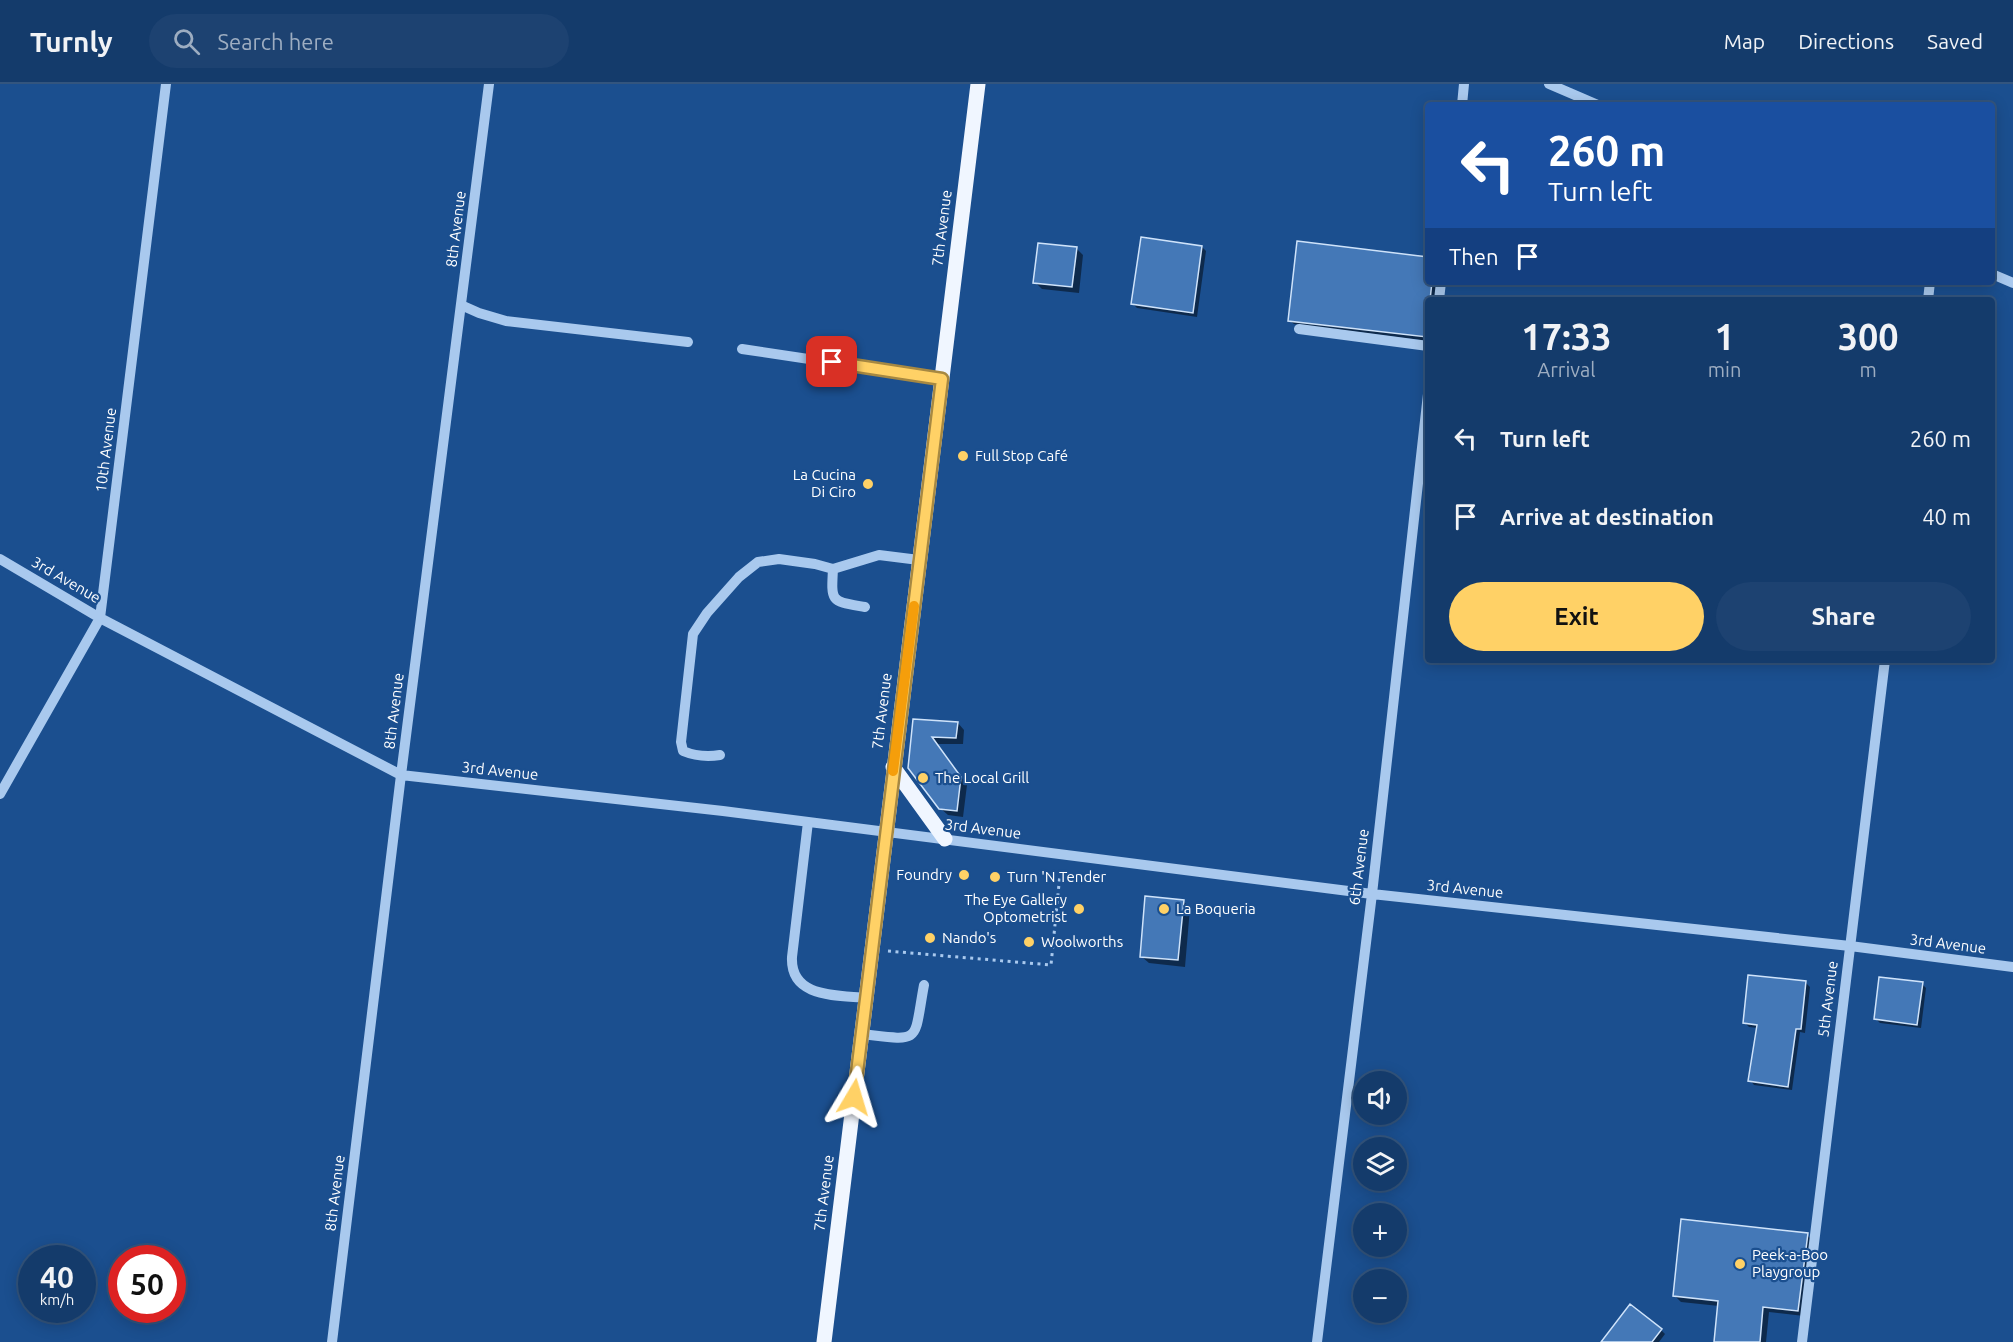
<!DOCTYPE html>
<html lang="en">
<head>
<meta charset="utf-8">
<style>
  :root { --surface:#143b6b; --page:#1d4271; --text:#f1f3f6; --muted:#9dadc1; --line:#33557e; --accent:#ffd166 }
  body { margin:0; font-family:Ubuntu,sans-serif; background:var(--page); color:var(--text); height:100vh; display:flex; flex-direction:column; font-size:22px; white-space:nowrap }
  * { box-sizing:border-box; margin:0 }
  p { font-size:20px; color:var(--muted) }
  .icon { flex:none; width:33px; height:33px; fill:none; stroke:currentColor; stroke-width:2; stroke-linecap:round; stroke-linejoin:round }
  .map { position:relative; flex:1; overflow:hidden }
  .side { position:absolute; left:1425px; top:213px; width:570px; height:366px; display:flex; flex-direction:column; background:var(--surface); border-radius:6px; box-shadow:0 3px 15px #0003,0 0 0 2px var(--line) }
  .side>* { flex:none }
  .top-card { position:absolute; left:1425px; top:18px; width:570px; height:183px; border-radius:6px; box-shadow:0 3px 15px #0003,0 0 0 2px var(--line); background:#1a4fa0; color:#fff; overflow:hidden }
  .controls { position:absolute; left:1353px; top:987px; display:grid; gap:12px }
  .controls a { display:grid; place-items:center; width:54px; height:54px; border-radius:50%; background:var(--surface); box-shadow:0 3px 15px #0003,0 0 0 2px var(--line); font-size:30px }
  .speed { position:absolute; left:18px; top:1161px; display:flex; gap:12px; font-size:30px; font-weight:700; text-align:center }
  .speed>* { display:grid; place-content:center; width:78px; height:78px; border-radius:50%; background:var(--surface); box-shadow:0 3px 15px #0003,0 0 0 2px var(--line); line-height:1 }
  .speed small { font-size:15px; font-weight:400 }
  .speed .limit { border:9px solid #d22; background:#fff; color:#111 }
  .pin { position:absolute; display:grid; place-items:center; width:51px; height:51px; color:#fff; margin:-26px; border-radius:12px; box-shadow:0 3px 9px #0006 }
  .me { position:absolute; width:66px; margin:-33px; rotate:7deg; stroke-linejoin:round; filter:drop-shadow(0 0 4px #0008) }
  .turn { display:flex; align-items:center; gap:21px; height:126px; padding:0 24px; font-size:27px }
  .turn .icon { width:78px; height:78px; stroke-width:2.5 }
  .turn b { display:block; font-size:42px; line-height:51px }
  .then { display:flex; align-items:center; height:57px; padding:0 24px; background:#0003; gap:12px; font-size:22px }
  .eta { display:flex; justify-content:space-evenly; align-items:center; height:102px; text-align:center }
  .eta b { font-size:36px; font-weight:700; line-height:42px }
  .action { display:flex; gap:12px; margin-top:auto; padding:12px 24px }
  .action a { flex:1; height:69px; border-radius:36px; background:var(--accent); color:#111; font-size:24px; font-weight:700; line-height:69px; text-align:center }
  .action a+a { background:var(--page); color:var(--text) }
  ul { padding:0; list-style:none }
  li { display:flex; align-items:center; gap:18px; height:78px; padding:0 24px }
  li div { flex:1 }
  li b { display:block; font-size:22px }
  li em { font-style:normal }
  header { display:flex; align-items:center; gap:36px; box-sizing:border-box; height:84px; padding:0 30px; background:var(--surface); border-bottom:2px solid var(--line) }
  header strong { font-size:28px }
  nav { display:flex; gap:33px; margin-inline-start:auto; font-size:21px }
  .search { width:420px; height:54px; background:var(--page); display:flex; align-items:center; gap:15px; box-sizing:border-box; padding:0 21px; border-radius:33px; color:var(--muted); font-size:22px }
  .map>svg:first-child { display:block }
  .shadow { fill:#0007 }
  .building { fill:#4478b7; stroke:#cfe3fa; stroke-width:1.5 }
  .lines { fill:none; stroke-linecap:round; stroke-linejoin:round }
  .path { stroke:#a9c9ee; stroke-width:3; stroke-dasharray:3 4.5; stroke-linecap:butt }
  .minor { stroke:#a9c9ee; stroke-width:10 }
  .major { stroke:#f0f6ff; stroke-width:15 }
  .route-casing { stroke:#a68842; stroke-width:15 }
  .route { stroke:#ffd166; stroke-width:10 }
  .slow { stroke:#f59e0b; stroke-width:10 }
  .poi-dot { fill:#ffd166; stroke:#1b4f8f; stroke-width:2 }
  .labels { text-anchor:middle; stroke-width:4.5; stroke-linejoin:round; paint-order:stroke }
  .street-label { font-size:15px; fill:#fff; stroke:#1b4f8f }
  .poi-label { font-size:15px; fill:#fff; stroke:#1b4f8f; text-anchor:start }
</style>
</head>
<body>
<header>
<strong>Turnly</strong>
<div class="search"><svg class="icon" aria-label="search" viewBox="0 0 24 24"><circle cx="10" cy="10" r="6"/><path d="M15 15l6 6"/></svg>Search here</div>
<nav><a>Map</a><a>Directions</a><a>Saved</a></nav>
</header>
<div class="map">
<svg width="2013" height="1258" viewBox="0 0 2013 1258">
  <rect width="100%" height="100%" fill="#1b4f8f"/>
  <path class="shadow" d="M1509,16l51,3 1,2h-52z
    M1202,163l4,4 -9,66 -60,-9 -4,-4z
    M1076,164l7,7 -4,38 -37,-4 -7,-7z
    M1428,174v24h9l-2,18h-7v41l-134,-17 -5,-4z
    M914,636l44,3 6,7 -1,14h-26l30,41 -4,32 -15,-2 -8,-7z
    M1183,817l7,7 -5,59 -36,-4 -7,-6z
    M1805,898l5,5 -5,46 -5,-1 -8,58 -38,-5 -4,-5 8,-52 -9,-1 -4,-4z
    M1922,900l4,4 -5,40 -41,-5 -4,-4z
    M1807,1151l6,6 -9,75 -35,-4 -3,30h-51l4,-36 -38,-4 -7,-7z
    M1661,1246l4,4 -6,8h-56z"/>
  <path class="building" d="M1141,153l61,9 -9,67 -62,-9z
    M1297,157l131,16v25h4l-2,18h-2l-1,37 -139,-16z
    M1038,159l39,4 -5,40 -39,-4z
    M913,635l45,3 -2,16 -24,-1 29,40 -4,34 -18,-2 -31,-41z
    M1145,812l39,4 -6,60 -38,-3z
    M1748,891l58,6 -5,48h-5l-8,58 -40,-6 9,-56 -14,-2z
    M1879,893l44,5 -6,43 -43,-6z
    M1681,1135l127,14 -10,78 -35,-4 -3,35h-46l4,-41 -45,-5z
    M1630,1220l32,25 -10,13h-51z"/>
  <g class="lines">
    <path class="path" d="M888,867l163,14 9,-91"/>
    <path class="minor" d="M1549,0l49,21
      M1462,21l2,-21
      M1992,190l21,9
      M1439,216l2,-18
      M1928,216l2,-18
      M461,221l18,8 27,8 182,21
      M1299,245l129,17
      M742,265l200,30
      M0,475l100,59 301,157 322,36 649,83 478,52 163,21
      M833,485c-2,34 -2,32 32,38
      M720,671c-12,2 -25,1 -37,-4l-2,-9 12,-108 14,-21 32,-36 19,-15 21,-3 36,5 18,5 46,-14 40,5
      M0,710l100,-176 66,-534
      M808,738l-16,135c-2,41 44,38 74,41
      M861,950c62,7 52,10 63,-49
      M332,1258l69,-567 88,-691
      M1317,1258l55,-448 56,-500
      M1802,1258l83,-682"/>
    <path class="major" d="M893,683l52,72
      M824,1258l154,-1258"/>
  </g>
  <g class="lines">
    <defs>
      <path id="route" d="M832,278l110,17 -88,718"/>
    </defs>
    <use href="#route" class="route-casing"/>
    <use href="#route" class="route"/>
    <path class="slow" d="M893,687l21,-165"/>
  </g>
  <g class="poi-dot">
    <circle cx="963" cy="372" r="6"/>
    <circle cx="868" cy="400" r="6"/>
    <circle cx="923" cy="694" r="6"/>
    <circle cx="964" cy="791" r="6"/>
    <circle cx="995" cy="793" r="6"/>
    <circle cx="1079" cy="825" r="6"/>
    <circle cx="1164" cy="825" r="6"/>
    <circle cx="930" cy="854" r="6"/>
    <circle cx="1029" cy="858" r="6"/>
    <circle cx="1740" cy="1180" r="6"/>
  </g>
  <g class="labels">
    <g class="street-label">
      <text transform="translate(942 144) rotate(-83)" y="5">7th Avenue</text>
      <text transform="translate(456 145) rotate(-83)" y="5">8th Avenue</text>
      <text transform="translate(106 366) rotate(-83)" y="5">10th Avenue</text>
      <text transform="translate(66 496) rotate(30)" y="5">3rd Avenue</text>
      <text transform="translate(394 627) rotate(-83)" y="5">8th Avenue</text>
      <text transform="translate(882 627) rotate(-83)" y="5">7th Avenue</text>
      <text transform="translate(500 687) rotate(6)" y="5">3rd Avenue</text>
      <text transform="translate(983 745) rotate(7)" y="5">3rd Avenue</text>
      <text transform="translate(1359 783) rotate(-83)" y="5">6th Avenue</text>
      <text transform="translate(1465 805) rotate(6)" y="5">3rd Avenue</text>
      <text transform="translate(1948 860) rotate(7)" y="5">3rd Avenue</text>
      <text transform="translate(1828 915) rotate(-83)" y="5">5th Avenue</text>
      <text transform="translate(335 1109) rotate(-83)" y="5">8th Avenue</text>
      <text transform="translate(824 1109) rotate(-83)" y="5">7th Avenue</text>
    </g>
    <g class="poi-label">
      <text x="975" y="377">Full Stop Café</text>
      <text x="856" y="396" text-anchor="end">La Cucina<tspan x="856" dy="17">Di Ciro</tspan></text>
      <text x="935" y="699">The Local Grill</text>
      <text x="952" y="796" text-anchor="end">Foundry</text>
      <text x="1007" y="798">Turn 'N Tender</text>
      <text x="1067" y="821" text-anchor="end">The Eye Gallery<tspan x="1067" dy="17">Optometrist</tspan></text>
      <text x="1176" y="830">La Boqueria</text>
      <text x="942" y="859">Nando's</text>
      <text x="1041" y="863">Woolworths</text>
      <text x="1752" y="1176">Peek-a-Boo<tspan x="1752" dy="17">Playgroup</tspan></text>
    </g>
  </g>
</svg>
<div class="controls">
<a><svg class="icon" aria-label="sound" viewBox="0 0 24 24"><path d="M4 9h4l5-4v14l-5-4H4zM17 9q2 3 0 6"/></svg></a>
<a><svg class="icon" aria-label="layers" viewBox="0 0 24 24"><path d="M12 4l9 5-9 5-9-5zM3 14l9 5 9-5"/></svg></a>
<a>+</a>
<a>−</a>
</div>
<div class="speed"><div>40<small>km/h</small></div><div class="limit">50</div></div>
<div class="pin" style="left:832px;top:278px;background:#d93025"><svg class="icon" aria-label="arrive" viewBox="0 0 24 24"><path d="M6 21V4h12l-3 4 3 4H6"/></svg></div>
<svg class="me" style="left:854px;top:1013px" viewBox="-20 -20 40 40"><path d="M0-17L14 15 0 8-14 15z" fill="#ffd166" stroke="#fff" stroke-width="4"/></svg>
<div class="top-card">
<div class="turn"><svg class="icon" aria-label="left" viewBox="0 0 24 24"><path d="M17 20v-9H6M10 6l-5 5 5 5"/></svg><div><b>260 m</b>Turn left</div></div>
<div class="then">Then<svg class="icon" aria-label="arrive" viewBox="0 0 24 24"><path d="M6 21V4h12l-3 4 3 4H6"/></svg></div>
</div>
<section class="side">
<div class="eta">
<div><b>17:33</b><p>Arrival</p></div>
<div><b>1</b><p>min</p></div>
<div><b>300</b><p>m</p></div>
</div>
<ul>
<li><svg class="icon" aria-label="left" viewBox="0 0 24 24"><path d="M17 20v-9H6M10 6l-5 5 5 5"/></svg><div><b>Turn left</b></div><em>260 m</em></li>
<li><svg class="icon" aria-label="arrive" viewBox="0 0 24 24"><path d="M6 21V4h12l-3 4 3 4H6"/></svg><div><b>Arrive at destination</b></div><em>40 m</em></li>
</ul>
<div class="action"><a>Exit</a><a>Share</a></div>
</section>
</div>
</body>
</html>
